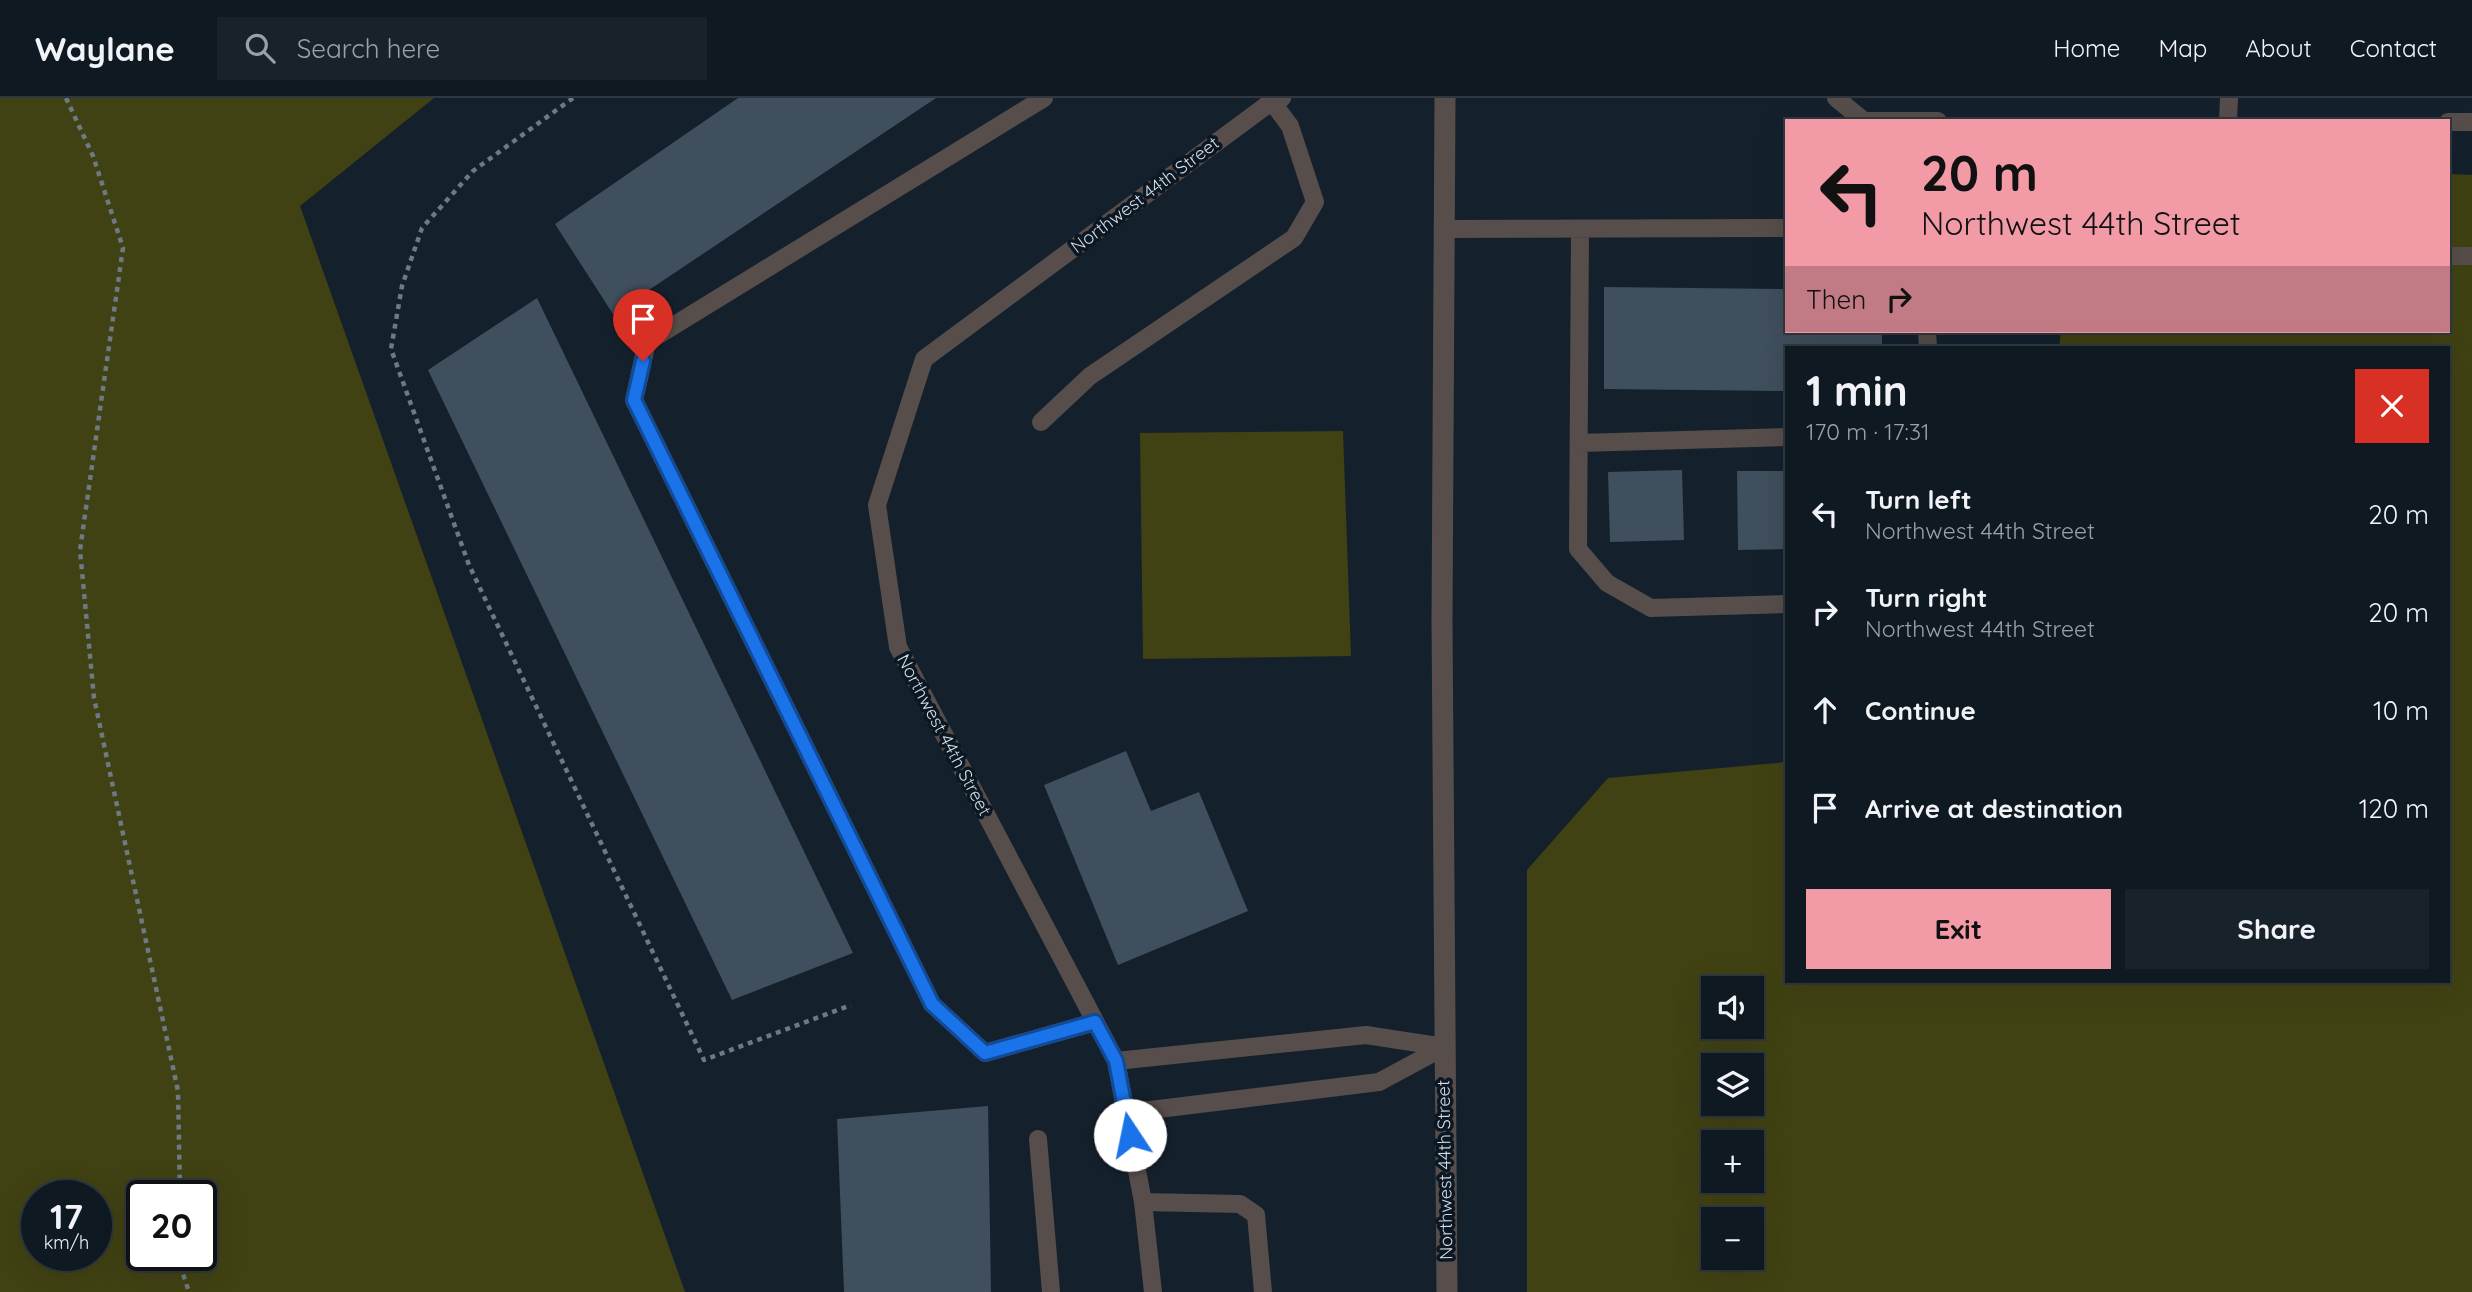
<!DOCTYPE html>
<html lang="en">
<head>
<meta charset="utf-8">
<style>
  :root { --surface:#0f1922; --page:#18222a; --text:#f1f3f6; --muted:#9ba0a5; --line:#2f3840; --accent:#f39aa7 }
  body { margin:0; font-family:Quicksand,sans-serif; background:var(--page); color:var(--text); height:100vh; display:flex; flex-direction:column; font-size:26px; white-space:nowrap }
  * { box-sizing:border-box; margin:0 }
  p { font-size:23px; color:var(--muted) }
  .icon { flex:none; width:38px; height:38px; fill:none; stroke:currentColor; stroke-width:2; stroke-linecap:round; stroke-linejoin:round }
  .map { position:relative; flex:1; overflow:hidden }
  .drawer { position:absolute; left:1785px; top:248px; width:665px; height:637px; display:flex; flex-direction:column; background:var(--surface); border-radius:0px; box-shadow:0 7px 28px #0002,0 0 0 2px var(--line) }
  .drawer>* { flex:none }
  .hud { position:absolute; left:1785px; top:21px; width:665px; height:214px; border-radius:0px; box-shadow:0 7px 28px #0002,0 0 0 2px var(--line); background:#f39aa7; color:#111; overflow:hidden }
  .controls { position:absolute; left:1701px; top:878px; display:grid; gap:14px }
  .controls a { display:grid; place-items:center; width:63px; height:63px; border-radius:0px; background:var(--surface); box-shadow:0 7px 28px #0002,0 0 0 2px var(--line); font-size:35px }
  .speed { position:absolute; left:21px; top:1082px; display:flex; gap:14px; font-size:35px; font-weight:700; text-align:center }
  .speed>* { display:grid; place-content:center; width:91px; height:91px; border-radius:50%; background:var(--surface); box-shadow:0 7px 28px #0002,0 0 0 2px var(--line); line-height:1 }
  .speed small { font-size:18px; font-weight:400 }
  .speed .limit { border:4px solid #111; border-radius:10px; background:#fff; color:#111 }
  .pin { position:absolute; display:grid; place-items:center; width:60px; height:60px; color:#fff; margin:-72px -30px; border-radius:50% 50% 50% 0; rotate:-45deg; box-shadow:0 0 7px #0007 }
  .pin .icon { rotate:45deg }
  .me { position:absolute; width:77px; margin:-38px; rotate:349deg; stroke-linejoin:round; filter:drop-shadow(0 0 5px #0008) }
  .turn { display:flex; align-items:center; gap:24px; height:147px; padding:0 21px; font-size:32px }
  .turn .icon { width:91px; height:91px; stroke-width:2.5 }
  .turn b { display:block; font-size:49px; line-height:60px }
  .then { display:flex; align-items:center; height:66px; padding:0 21px; background:#0003; gap:14px; font-size:26px }
  .round { display:grid; place-items:center; flex:none; width:74px; height:74px; border-radius:0px; background:var(--page) }
  .overview { display:flex; align-items:center; justify-content:space-between; height:119px; padding:0 21px }
  h1 { font-size:42px; font-weight:800; line-height:52px }
  .primary-button { display:flex; gap:14px; margin-top:auto; padding:14px 21px }
  .primary-button a { flex:1; height:80px; border-radius:0px; background:var(--accent); color:#111; font-size:28px; font-weight:800; line-height:80px; text-align:center }
  .primary-button a+a { background:var(--page); color:var(--text) }
  ul { padding:0; list-style:none }
  li { display:flex; align-items:center; gap:21px; height:98px; padding:0 21px }
  li div { flex:1 }
  li b { display:block; font-size:26px }
  li em { font-style:normal }
  header { display:flex; align-items:center; gap:42px; box-sizing:border-box; height:98px; padding:0 35px; background:var(--surface); border-bottom:2px solid var(--line) }
  header strong { font-size:33px }
  nav { display:flex; gap:38px; margin-inline-start:auto; font-size:24px }
  .search { width:490px; height:63px; background:var(--page); display:flex; align-items:center; gap:18px; box-sizing:border-box; padding:0 24px; border-radius:0px; color:var(--muted); font-size:26px }
  .map>svg:first-child { display:block }
  .green { fill:#414213; fill-rule:evenodd }
  .building { fill:#404f5d }
  .lines { fill:none; stroke-linecap:round; stroke-linejoin:round }
  .path { stroke:#6e7983; stroke-width:4.5; stroke-dasharray:5 5; stroke-linecap:butt }
  .service { stroke:#574e4b; stroke-width:18 }
  .tertiary { stroke:#574e4b; stroke-width:21 }
  .route-casing { stroke:#114b97; stroke-width:18 }
  .route { stroke:#1a73e8; stroke-width:12 }
  .labels { text-anchor:middle; stroke-width:7; stroke-linejoin:round; paint-order:stroke }
  .street-label { font-size:18px; fill:#d5dde6; stroke:#0b1723 }
</style>
</head>
<body>
<header>
<strong>Waylane</strong>
<div class="search"><svg class="icon" aria-label="search" viewBox="0 0 24 24"><circle cx="10" cy="10" r="6"/><path d="M15 15l6 6"/></svg>Search here</div>
<nav><a>Home</a><a>Map</a><a>About</a><a>Contact</a></nav>
</header>
<div class="map">
<svg width="2472" height="1194" viewBox="0 0 2472 1194">
  <rect width="100%" height="100%" fill="#14212d"/>
  <path class="green" d="M0,0h434l-134,108 385,1086h-685zM37,1097h59v60h-59zM142,1097h59v60h-59z
    M2448,76l24,1v1117h-945v-422l81,-92 179,-16v220h661v-634h-389l2,-17h387zM1713,891h39v38h-39zM1713,968h39v38h-39zM1713,1045h39v38h-39zM1713,1122h39v38h-39z
    M1343,333l8,225 -208,3 -3,-226z"/>
  <path class="building" d="M738,0h198l-323,216 -58,-90z
    M1604,189l183,2v42h95v17h-95v43l-183,-2z
    M537,200l316,655 -121,47 -304,-630z
    M1682,372l2,70 -74,2 -2,-70z
    M1737,373h50v78l-49,1z
    M1126,653l25,60 48,-19 49,119 -130,54 -74,-180z
    M988,1008l3,186h-147l-7,-173z"/>
  <g class="lines">
    <path class="path" d="M66,0l27,58 30,92 -43,302 14,148 84,393 2,104
      M573,0l-100,73 -51,57 -20,58 -11,63 78,216 235,495 147,-55
      M181,1157v13l8,24"/>
    <path class="service" d="M1044,0l-397,244 -13,58 298,604 53,49 110,-31
      M1836,0l28,23
      M1864,23h74
      M2228,23l1,-23
      M2448,24h24
      M1444,131l343,-1
      M1580,131l-2,320 29,34 44,25 136,-4
      M2448,158h24
      M1927,233l1,17
      M1041,324l49,-46 204,-138 21,-36 -25,-76 -21,-28
      M1579,345l208,-6
      M1116,963l250,-26 78,12
      M1126,1015l253,-31 65,-35
      M1038,1041l13,153
      M1143,1104l-27,-141 -218,-414 -21,-142 47,-146 347,-257 11,-4
      M1153,1194l-10,-90 97,2 16,11 7,77"/>
    <path class="tertiary" d="M1445,0l-3,522 5,672"/>
  </g>
  <g class="lines">
    <defs>
      <path id="route" d="M643,263l-9,39 298,604 53,49 110,-31 21,39 14,74"/>
    </defs>
    <use href="#route" class="route-casing"/>
    <use href="#route" class="route"/>
  </g>
  <g class="labels">
    <g class="street-label">
      <text transform="translate(1145 97) rotate(-37)" y="6">Northwest 44th Street</text>
      <text transform="translate(944 637) rotate(62)" y="6">Northwest 44th Street</text>
      <text transform="translate(1445 1072) rotate(-91)" y="6">Northwest 44th Street</text>
    </g>
  </g>
</svg>
<div class="controls">
<a><svg class="icon" aria-label="sound" viewBox="0 0 24 24"><path d="M4 9h4l5-4v14l-5-4H4zM17 9q2 3 0 6"/></svg></a>
<a><svg class="icon" aria-label="layers" viewBox="0 0 24 24"><path d="M12 4l9 5-9 5-9-5zM3 14l9 5 9-5"/></svg></a>
<a>+</a>
<a>−</a>
</div>
<div class="speed"><div>17<small>km/h</small></div><div class="limit">20</div></div>
<div class="pin" style="left:643px;top:263px;background:#d93025"><svg class="icon" aria-label="arrive" viewBox="0 0 24 24"><path d="M6 21V4h12l-3 4 3 4H6"/></svg></div>
<svg class="me" style="left:1130px;top:1037px" viewBox="-20 -20 40 40"><circle r="19" fill="#fff"/><path d="M0-13L10 11 0 6-10 11z" fill="#1a73e8"/></svg>
<div class="hud">
<div class="turn"><svg class="icon" aria-label="left" viewBox="0 0 24 24"><path d="M17 20v-9H6M10 6l-5 5 5 5"/></svg><div><b>20 m</b>Northwest 44th Street</div></div>
<div class="then">Then<svg class="icon" aria-label="right" viewBox="0 0 24 24"><path d="M7 20v-9h11M14 6l5 5-5 5"/></svg></div>
</div>
<section class="drawer">
<div class="overview"><div><h1>1 min</h1><p>170 m · 17:31</p></div><a class="round" style="background:#d93025;color:#fff"><svg class="icon" aria-label="close" viewBox="0 0 24 24"><path d="M6 6l12 12M18 6L6 18"/></svg></a></div>
<ul>
<li><svg class="icon" aria-label="left" viewBox="0 0 24 24"><path d="M17 20v-9H6M10 6l-5 5 5 5"/></svg><div><b>Turn left</b><p>Northwest 44th Street</p></div><em>20 m</em></li>
<li><svg class="icon" aria-label="right" viewBox="0 0 24 24"><path d="M7 20v-9h11M14 6l5 5-5 5"/></svg><div><b>Turn right</b><p>Northwest 44th Street</p></div><em>20 m</em></li>
<li><svg class="icon" aria-label="ahead" viewBox="0 0 24 24"><path d="M12 20V5M6 11l6-6 6 6"/></svg><div><b>Continue</b></div><em>10 m</em></li>
<li><svg class="icon" aria-label="arrive" viewBox="0 0 24 24"><path d="M6 21V4h12l-3 4 3 4H6"/></svg><div><b>Arrive at destination</b></div><em>120 m</em></li>
</ul>
<div class="primary-button"><a>Exit</a><a>Share</a></div>
</section>
</div>
</body>
</html>
